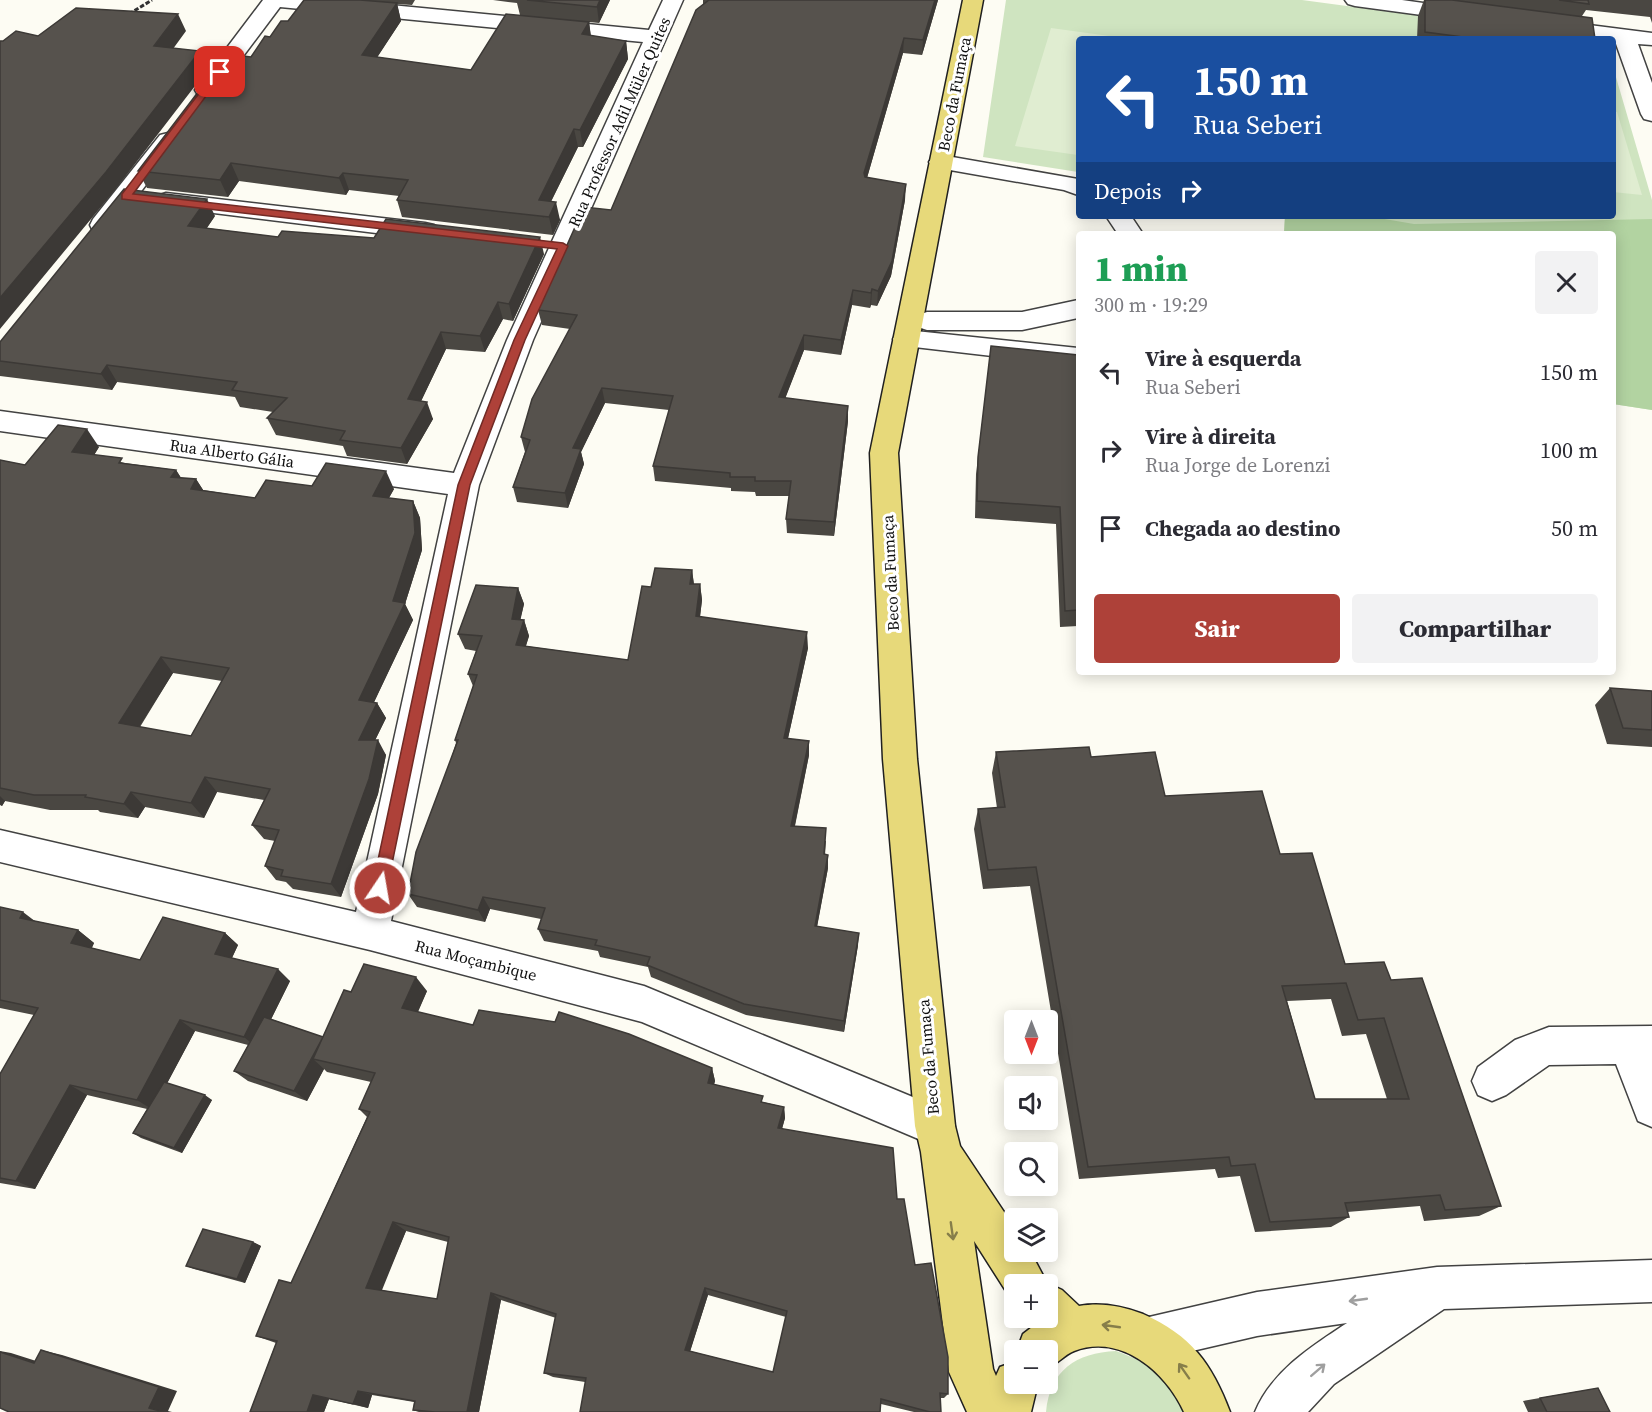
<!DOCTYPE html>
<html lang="pt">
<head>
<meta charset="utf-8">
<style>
  :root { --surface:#fff; --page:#f2f2f3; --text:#2b2b33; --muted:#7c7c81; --accent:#ae4139 }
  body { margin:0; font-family:"Source Serif 4",serif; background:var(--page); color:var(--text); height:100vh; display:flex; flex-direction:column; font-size:22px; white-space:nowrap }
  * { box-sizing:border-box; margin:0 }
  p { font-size:20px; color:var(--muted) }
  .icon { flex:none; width:33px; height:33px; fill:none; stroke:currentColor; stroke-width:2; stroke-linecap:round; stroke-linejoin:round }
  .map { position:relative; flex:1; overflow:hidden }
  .panel { position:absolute; left:1076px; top:231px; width:540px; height:444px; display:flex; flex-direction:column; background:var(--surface); border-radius:6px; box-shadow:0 3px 15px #0003 }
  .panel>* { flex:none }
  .top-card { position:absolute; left:1076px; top:36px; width:540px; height:183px; border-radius:6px; box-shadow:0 3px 15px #0003; background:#1a4fa0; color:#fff; overflow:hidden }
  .needle { width:39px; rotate:180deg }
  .buttons { position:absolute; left:1004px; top:1010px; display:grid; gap:12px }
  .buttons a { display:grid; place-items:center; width:54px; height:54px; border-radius:6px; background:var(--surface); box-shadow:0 3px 15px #0003; font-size:30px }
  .pin { position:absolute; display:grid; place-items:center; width:51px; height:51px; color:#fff; margin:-26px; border-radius:12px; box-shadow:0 3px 9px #0006 }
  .me { position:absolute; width:66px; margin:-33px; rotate:12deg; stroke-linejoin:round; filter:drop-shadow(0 0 4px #0008) }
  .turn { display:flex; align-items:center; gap:21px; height:126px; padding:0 18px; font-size:27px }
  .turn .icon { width:78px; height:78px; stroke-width:2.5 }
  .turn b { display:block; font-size:42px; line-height:51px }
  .then { display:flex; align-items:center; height:57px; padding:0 18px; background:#0003; gap:12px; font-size:22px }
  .round { display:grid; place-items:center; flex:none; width:63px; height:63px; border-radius:6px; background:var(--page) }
  .summary { display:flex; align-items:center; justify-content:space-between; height:102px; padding:0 18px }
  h1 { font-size:36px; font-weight:800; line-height:45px; color:#1e9e55 }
  .cta { display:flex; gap:12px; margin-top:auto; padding:12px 18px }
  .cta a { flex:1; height:69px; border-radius:6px; background:var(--accent); color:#fff; font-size:24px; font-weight:800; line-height:69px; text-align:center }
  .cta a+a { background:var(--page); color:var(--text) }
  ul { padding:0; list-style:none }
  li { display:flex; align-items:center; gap:18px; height:78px; padding:0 18px }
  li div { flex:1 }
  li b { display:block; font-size:22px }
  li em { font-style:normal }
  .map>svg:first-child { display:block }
  .green { fill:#cfe4c0 }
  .forest { fill:#b2d3a1 }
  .pitch { fill:#e0edd1 }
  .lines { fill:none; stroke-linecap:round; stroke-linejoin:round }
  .minor-casing { stroke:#424242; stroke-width:3 }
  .major-casing { stroke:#202020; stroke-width:3 }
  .path { stroke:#313131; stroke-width:3; stroke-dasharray:4.5 2; stroke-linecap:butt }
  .minor { fill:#fff; fill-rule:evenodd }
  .major { fill:#e7d97a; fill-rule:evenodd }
  .wall { fill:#4a4742; fill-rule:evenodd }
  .shaded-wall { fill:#3c3936 }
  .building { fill:#56524d; stroke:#3c3936; stroke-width:1.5; fill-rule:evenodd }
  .oneway { stroke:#867e4a }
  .oneway2 { stroke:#9f9f9f }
  .route { fill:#ae4139; stroke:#712a25; stroke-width:1.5 }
  .labels { text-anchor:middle; stroke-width:6; stroke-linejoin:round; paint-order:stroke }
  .street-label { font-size:16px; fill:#0f0f0f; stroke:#fff }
</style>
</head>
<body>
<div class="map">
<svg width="1652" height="1412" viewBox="0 0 1652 1412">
  <rect width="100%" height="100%" fill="#fdfcf3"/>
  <path class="green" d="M1006,0h296l291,39h-515v133l-95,-15z
    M1613,67l39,133v210l-39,-6 -1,-170h-328l1,-18h327z
    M1116,1351c34,12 54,26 67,61h-137c4,-42 30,-59 70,-61z"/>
  <path class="forest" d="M1285,216h82l47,8 238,-5v191l-39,-6 -1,-170h-328z"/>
  <path class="pitch" d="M1051,28l80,11h-53v116l-63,-9z
    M1613,111l4,1 25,83 -29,-3z"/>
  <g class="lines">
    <defs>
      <path id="minor" d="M263,0h76l310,30 14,-30h20l-150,340 -54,145 -88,436 253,65 305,126 6,14 -6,14 -14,6 -293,-124 -272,-72 -370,-88v-32l356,82 92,-418 -448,-63v-20l454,62 53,-133 136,-298 -363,-35 -66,88 -8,2 -8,-2 -3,-5z
        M1345,0h57l64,9 7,2 4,4 -4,4 -7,2 -111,-15 -7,-2z
        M1550,20l102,13v12l-14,-1 14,39v38l-8,-2 -3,-5 -26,-73 -73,-10 -3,-5 3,-5z
        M168,133l8,2 4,5 -69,91 -9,2 -9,-2 -3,-6 3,-6 67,-84z
        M941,155l137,24v16l-14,-5 -131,-23 -4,-5 4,-5z
        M166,193l259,30 9,2 3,6 -3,6 -9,2 -268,-33 -3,-5 3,-5z
        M1106,216h25l12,18h-25z
        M1078,300v18l-56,12h-95l-9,-3 -4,-6 4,-6 9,-3h95z
        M906,330l172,18v18l-181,-21 -4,-6 4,-6z
        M1652,1026v101l-14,-6 -22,-57 -67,1 -43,30 -14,6 -14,-6 -6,-14 6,-14 37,-27 34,-13z
        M1652,1260v42l-208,7 -110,75 -26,28h-53c17,-41 57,-66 92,-89l-90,13 -108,25 -15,-7 -7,-15 7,-15 15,-7 108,-25 180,-25z"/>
      <path id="major" d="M963,0h20l-85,453 19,306 38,367 5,20 54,81v24h16l17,32 15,7 17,16c23,-4 43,0 64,8 48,21 69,50 87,98h-46c-18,-40 -63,-79 -110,-61 -10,4 -17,13 -27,18v-19h-30l6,-16 13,-10 -6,-7h17v-33h-33v16l-3,-1 -37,-58 19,128 3,7 4,-9 14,-5v21h24l-7,29h-64l-18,-40 -28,-220 -6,-26 -32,-367 -13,-306z"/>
    </defs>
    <use href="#minor" class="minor-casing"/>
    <use href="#major" class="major-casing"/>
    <path class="path" d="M129,14l23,-14"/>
    <use href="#minor" class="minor"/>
    <use href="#major" class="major"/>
  </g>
  <path class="wall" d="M304,0h111l-3,5 -15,-1 4,17 -24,36 94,13 49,-55 -3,-12 -24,-3h117l-11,23 -10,-1 2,14 35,5 2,18 -45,88h-5l-27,54 9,19 -7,15 -151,-18 -5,-17 2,-4 -50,-6 -3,5 -107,-14 -11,16 -81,-9 -9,-17 132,-134 18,-16z
    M703,0h235l-16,55 -19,-2 -36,125 38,22 -14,76 -14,30 -6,-1 -1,3 -18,-3 -11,50 -37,-5 -19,48 63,23 -14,115 -47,-3 -1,-14 3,-23h-33l-1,-4 -24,-1v-3l-76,-7 -2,-15 16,-56 -64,-7 -24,49 3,12 -16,44 -51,-6 -4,-15 12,-35 -4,-15 49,-108 -28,-4 -4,-15 73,-100 92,-205z
    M1420,0h232v23l-2,-6 -64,-7 -4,6 13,23h-178l1,-23 6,-16z
    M215,216l-8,12 71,9 266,17 -31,67 -10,-2 -18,33 -39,-3 -25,52 12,18 -26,45 -60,-8 -4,-10 -67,-11 -9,-17 6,-6 -33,-5 -5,-10 -118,-15 -5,8 -112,-14v-34z
    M1078,355v271l-18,1 -4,-103 -81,-6 1,-44 13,-110z
    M99,447l-5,8 31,8 51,7 5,8 15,1 7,11 52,8 57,-12 82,3 -5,9 24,3 7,17 2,32 -17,54 8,16 -39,82 3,1 9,15 -11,22 11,15 -8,39 -37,103 -48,-8 -7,-7 -10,-2 -11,-14 10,-25 -11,-2 -12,-14 12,-25 -47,-8 -13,26 -59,-11 -7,11 -38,-6 -2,-2h-48l-45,-9 -3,5 -2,-1v-345l25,5zM173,673l49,8 -31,55 -51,-9z
    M692,570l2,14h6l2,16 -2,17 108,31 -20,90 21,17 -14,71 31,15 -1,14 3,13 -11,58 41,19 -14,87 -98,-17 -95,-38 -3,-10 -48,-10 -2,-6 -54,-10 -6,-12 3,-10 -51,-10 -5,13 -68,-15 -9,-13 48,-151 -1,-3 18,-54 -5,-12 8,-23 -11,-2 -7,-15 60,-46 6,16 -4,16h4l5,16 -3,10 102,14 23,-73z
    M1610,688l42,3v56l-45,-3 -12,-39z
    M996,752l95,5 189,97 65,110 46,16 110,226 -22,10 -55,5 -4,-15 -73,6 2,5 -18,10 -76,5 -15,-56 -22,2 -3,-9 -136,10 -49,-293 -47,3 -9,-60 4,-20 19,-1 -5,-35zM1331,999l11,37 24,-2 21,65h-72l-28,-98z
    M0,907l35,14 43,9 16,13 -2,5 48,12 85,-27 13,12 -6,13 58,23 -19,38 52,18 28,-45 76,-1 -9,21 55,13 239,43 3,13 -1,3 49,18 21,5 1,11 -3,11 115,70 18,66 33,129 -4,4h-4l1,14h-27l-33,-8 -296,-22 -32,-5 -9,-4 12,-55 -55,-18 -22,112h-60l-6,-2 1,-8 -42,-7 -4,13 -39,-9 -5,13h-74l26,-69 -20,-7 35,-53 76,-166 -8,-8 12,-27 -44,-10 -3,-3 -17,32 -59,-20 -14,-10 14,-26 -53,-14 -28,52 45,17 -30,53 -41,-15 -8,-5 14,-24 -60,-14 -52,94 -35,-6v-109l34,-59 -34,-7zM406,1231l42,11 -11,57 -56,-9zM708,1295l78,22 -13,55 -83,-21z
    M253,1242l8,4 -16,37 -51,-14 -8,-3z
    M1580,1391l30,21h-82l-5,-11z"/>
  <path class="shaded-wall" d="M600,0h10l-11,23 -2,-16z
    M935,0h3l-16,55 1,-15z
    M397,3l4,18 -34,52 -5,-18z
    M178,14l8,17 -24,33 -8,-18z
    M589,22l2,17 -9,-5z
    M904,38l-1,15 -39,135v-15z
    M626,41l2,18 -45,88 -3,-17z
    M200,51l8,18 -93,121 -115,139v-31z
    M574,129l4,18 -35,71 -4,-18z
    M231,163l8,18 -11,16 -8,-17z
    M343,173l6,17 -3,5 -7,-17z
    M906,184l-1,16 -14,76 -14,30 1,-15z
    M207,199l8,17 -19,27 -8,-17z
    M556,202l4,18 -7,15 -4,-18z
    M540,237l4,17 -31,67 -4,-17z
    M872,289l-1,16 -1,3 1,-15z
    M853,290l-1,15 -11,50v-15z
    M498,302l5,17 -18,33 -5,-16z
    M441,332l5,17 -32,67 -6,-17z
    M804,335v15l-24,62 -1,-15z
    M107,365l10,17 -5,8 -11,-16z
    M602,388l3,15 -24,49 3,12 -16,44 -3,-15 8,-45z
    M427,402l6,17 -26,45 -6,-16z
    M848,406v15l-14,115v-14z
    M87,429l12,18 -14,23 -13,-18z
    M176,470l11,17 -16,-10z
    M386,471l8,18 -14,24 -7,-17z
    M196,479l11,17 -16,-7z
    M413,501l7,17 2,32 -17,54 8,16 -45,95 -9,-15 34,-99z
    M692,570l2,16 -4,-2z
    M700,584l2,16 -4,32 -2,-16z
    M518,588l6,16 -7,31 -5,-16z
    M524,620l5,16 -8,24 -5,-15z
    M807,632l1,16 -23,104 -1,-14z
    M161,657l12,16 -41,65 -13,-15z
    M377,703l9,15 -18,37 -9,-15z
    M378,740l8,15 -8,39 -37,103 -10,-13z
    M809,741v14l-17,84 -1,-13z
    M205,777l12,15 -13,26 -13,-15z
    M131,792l14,15 -7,11 -14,-14z
    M0,796l5,5 -3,5 -2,-2z
    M828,855v13l-13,70v-12z
    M483,897l7,12 -5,13 -7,-12z
    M23,912l17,13 -20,-7z
    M78,930l16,13 -7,13 -16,-13z
    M225,933l13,12 -10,21 -13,-12z
    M859,933l-1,12 -14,87v-11z
    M278,969l12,12 -33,67 -13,-11z
    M416,977l11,14 -14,31 -11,-14z
    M180,1020l15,11 -42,79 -16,-10z
    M324,1037l-11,22 11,10 -17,32 -13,-10z
    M712,1068l3,13 -4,14 -3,-12z
    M70,1085l17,10 -52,94 -19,-8z
    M205,1095l7,5 -30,53 -8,-5z
    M784,1107l1,11 -6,21 -1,-11z
    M393,1222l13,9 -26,64 -14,-7z
    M253,1242l8,4 -16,37 -8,-4z
    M705,1288l3,7 -19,60 -4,-5z
    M491,1293l10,7 -22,112h-12z
    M41,1350l21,5 115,36 -9,20 4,1h-9l-14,-4z
    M0,1351l11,2 44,14 -21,-4 -34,-11z
    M358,1391l14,4 -4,13 -15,-4z
    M313,1395l16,4 -5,13h-17z"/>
  <path class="building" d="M304,0h56l37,3 -35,52 109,15 35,-56 83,8 -7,12 44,7 -46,89 -6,-1 -35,71 17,2 -7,15 -152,-17 11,-20 -65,-7 -4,5 -108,-15 -11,17 -82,-9 89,-117 24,3 14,-21 5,1 11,-16h7z
    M527,0h73l-3,7z
    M709,0h226l-12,40 -19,-2 -40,135 1,4 41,7 -14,77 -14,30 -6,-2 -1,4 -18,-3 -12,50 -37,-5 -25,62 69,9 -14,116 -48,-3 5,-38h-36v-4h-25v-4l-77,-7 20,-70 -71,-8 -29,60 8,1 -16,44 -52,-6 17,-47 -9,-3 11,-38 45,-84 -39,-5 46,-103 27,3 85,-200z
    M1425,0h27l140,18 3,21h-117l-53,-7z
    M1559,0h29l1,4z
    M76,8l102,6 -24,32 46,5 -94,121 -106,126v-257h3l13,-10 22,5z
    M124,189l83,10 -19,27 90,11 4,-6 92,7 12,-19 154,18 -31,67 -11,-2 -18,34 -39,-4 -33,67 19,3 -26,46 -61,-8 5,-9 -78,-13 20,-20 -55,-8 5,-8 -130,-17 -6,9 -101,-13v-19z
    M991,346l87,9v255l-13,1 -5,-104 -83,-6 1,-44z
    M58,425l29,4 -15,23 50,6 -3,5 57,7 -5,7 25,2 -5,10 64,9 11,-18 46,6 14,-23 60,8 -13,25 40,5 2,32 -22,68 12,2 -46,97 18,3 -18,37h19l-9,39 -38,105 -50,-8 2,-6 -18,-4 14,-36 -27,-5 18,-36 -65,-12 -14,26 -60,-11 -7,12 -39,-7 1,-2h-52l-34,-7v-328l25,5zM161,657l68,11 -38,68 -72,-13z
    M655,568l37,2 -2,14h10l-4,32 111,16 -23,106 25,3 -18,85 35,2 -2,26 4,1 -13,71 44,7 -15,88 -100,-17 -97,-39 3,-8 -55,-12 2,-5 -59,-11 7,-21 -62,-11 -5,13 -70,-16 8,-42 42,-112h-3l22,-65 -9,-1 14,-38 -24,-2 18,-49 42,3 -6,31 12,1 -8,25 112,15 14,-74 9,1z
    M1610,688l42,3v39l-29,-2z
    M1089,747l2,10 64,-5 10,44 97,-5 18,63 32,-1 33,111 39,-2 7,18 31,-2 79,228 -56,4 -5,-15 -95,8 4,14 -79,5 -15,-58 -24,2 -2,-9 -141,10 -52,-300 -48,3 -10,-61 27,-2 -9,-55zM1346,983l12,37 26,-2 25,81h-94l-33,-113z
    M0,907l23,5 -3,6 58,12 -7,13 69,17 23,-43 62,16 -10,21 63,15 -34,68 -64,-17 -43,80 -67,-15 -54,96 -16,-3v-104l38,-66 -38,-8z
    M364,964l52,13 -14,31 71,17 6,-15 76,12 4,-10 70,22 83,34 -4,15 55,13 -2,6 23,5 -6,21 115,20 4,51h7l11,66 16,-2 17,94v37l-8,-1 1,19h-11l-49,-13 -1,13h-300l6,-34 -42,-5 12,-59 -65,-21 -24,119h-32l-22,-2 2,-9 -57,-10 -5,13 -40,-9 -6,17h-57l27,-71 -21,-5 23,-56 12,3 79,-171 -11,-3 16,-36 -62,-14 31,-69 7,2zM393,1222l56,15 -12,62 -71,-11zM705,1288l82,23 -14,61 -88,-22z
    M264,1017l59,20 -29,54 -60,-20z
    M164,1082l41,13 -31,53 -41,-15z
    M203,1229l50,13 -16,37 -51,-13z
    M41,1350l118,37 -10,21 14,4h-154l-9,-4v-56l34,11z
    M1598,1388l12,24h-63l-7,-14z"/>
  <defs><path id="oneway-shaft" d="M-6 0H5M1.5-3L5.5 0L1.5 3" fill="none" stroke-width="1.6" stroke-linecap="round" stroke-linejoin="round" transform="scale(1.5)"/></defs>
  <g class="oneway">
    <use href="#oneway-shaft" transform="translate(952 1231) rotate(82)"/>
    <use href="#oneway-shaft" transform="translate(1111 1326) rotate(-172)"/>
    <use href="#oneway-shaft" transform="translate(1184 1371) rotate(-125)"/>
  </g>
  <g class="oneway2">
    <use href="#oneway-shaft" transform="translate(1358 1300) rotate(172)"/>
    <use href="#oneway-shaft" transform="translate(1318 1370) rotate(-41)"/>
  </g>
  <path class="route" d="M220,69l4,3 -91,122 430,49 5,3 -43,94 -55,145 -83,403 -2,5 -5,2 -6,-2 -2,-5 86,-403 56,-145 43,-91 -435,-50v-5l95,-124z"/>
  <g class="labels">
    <g class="street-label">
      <text transform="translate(954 94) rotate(-79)" y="6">Beco da Fumaça</text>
      <text transform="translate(619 122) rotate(-66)" y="6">Rua Professor Adil Müler Quites</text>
      <text transform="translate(232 453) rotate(8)" y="6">Rua Alberto Gália</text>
      <text transform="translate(890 573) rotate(-93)" y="6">Beco da Fumaça</text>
      <text transform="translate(476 960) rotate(14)" y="6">Rua Moçambique</text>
      <text transform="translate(928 1057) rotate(-95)" y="6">Beco da Fumaça</text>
    </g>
  </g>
</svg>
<div class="buttons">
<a><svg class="needle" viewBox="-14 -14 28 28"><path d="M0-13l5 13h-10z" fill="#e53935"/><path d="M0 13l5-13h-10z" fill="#7c7c81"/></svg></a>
<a><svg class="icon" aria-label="sound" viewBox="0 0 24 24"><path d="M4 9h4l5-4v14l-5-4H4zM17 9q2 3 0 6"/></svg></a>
<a><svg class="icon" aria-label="search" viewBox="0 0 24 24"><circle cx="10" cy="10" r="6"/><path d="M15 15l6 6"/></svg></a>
<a><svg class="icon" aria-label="layers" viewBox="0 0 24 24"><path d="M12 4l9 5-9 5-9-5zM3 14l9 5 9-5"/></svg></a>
<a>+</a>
<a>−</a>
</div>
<div class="pin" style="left:220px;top:72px;background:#d93025"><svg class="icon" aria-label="arrive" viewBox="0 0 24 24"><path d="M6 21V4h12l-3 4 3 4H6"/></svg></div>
<svg class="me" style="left:380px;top:888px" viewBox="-20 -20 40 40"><circle r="17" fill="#ae4139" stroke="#fff" stroke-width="3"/><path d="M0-11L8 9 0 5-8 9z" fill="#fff"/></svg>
<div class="top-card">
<div class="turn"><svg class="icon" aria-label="left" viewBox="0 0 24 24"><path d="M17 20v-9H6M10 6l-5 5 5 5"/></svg><div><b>150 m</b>Rua Seberi</div></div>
<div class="then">Depois<svg class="icon" aria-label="right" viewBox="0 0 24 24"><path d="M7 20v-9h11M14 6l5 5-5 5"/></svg></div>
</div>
<section class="panel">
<div class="summary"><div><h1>1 min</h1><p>300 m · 19:29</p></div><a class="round"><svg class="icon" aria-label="close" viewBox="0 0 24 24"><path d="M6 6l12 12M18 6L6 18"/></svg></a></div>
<ul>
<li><svg class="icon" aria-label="left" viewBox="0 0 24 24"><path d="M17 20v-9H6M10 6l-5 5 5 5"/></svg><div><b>Vire à esquerda</b><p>Rua Seberi</p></div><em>150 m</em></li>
<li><svg class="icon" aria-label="right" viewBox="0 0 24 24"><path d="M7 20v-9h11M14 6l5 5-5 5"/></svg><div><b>Vire à direita</b><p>Rua Jorge de Lorenzi</p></div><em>100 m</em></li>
<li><svg class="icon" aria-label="arrive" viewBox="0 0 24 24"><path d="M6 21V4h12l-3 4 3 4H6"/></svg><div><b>Chegada ao destino</b></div><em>50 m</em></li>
</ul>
<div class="cta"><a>Sair</a><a>Compartilhar</a></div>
</section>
</div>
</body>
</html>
